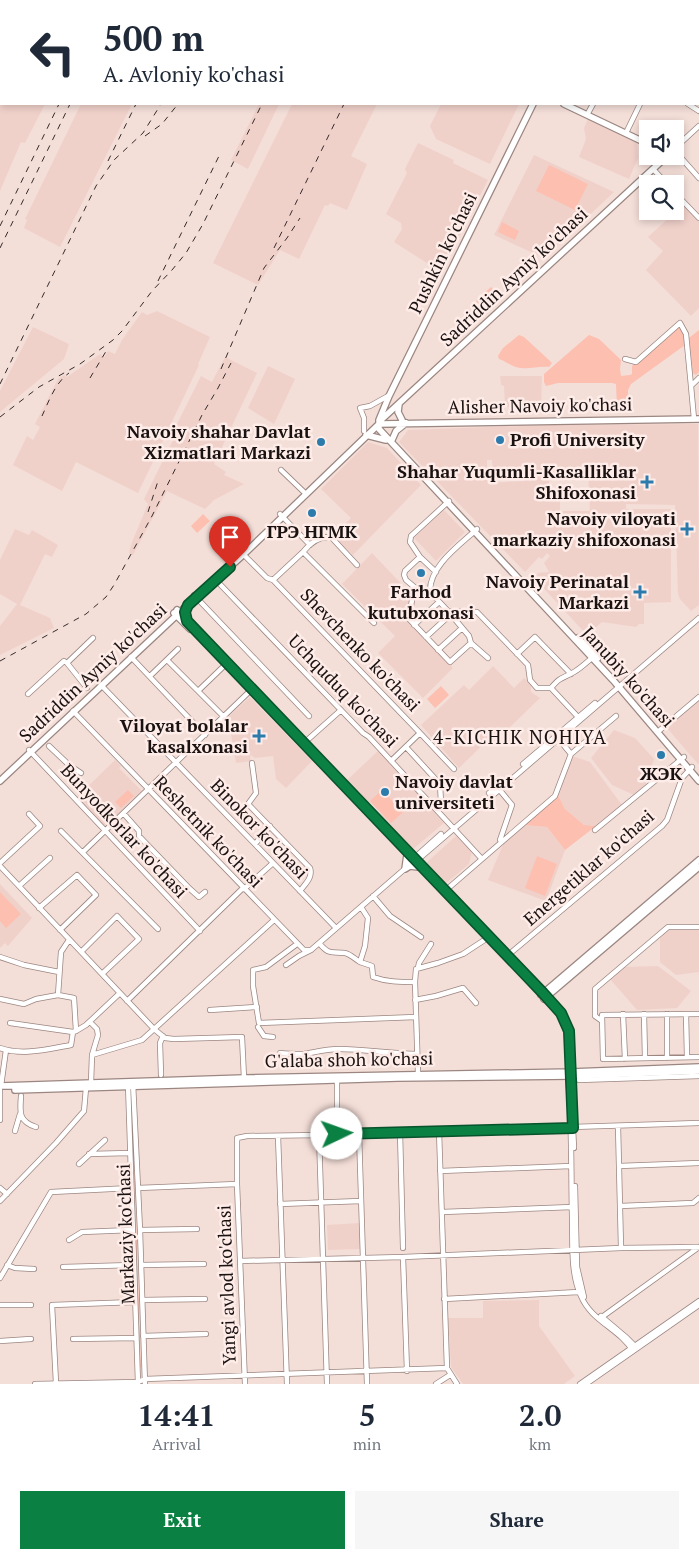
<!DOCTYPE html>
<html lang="en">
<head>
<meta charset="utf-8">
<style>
  :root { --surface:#fff; --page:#f6f6f7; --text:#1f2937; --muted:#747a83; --accent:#0b8043 }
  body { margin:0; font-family:"PT Serif",serif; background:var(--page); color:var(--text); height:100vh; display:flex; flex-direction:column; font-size:19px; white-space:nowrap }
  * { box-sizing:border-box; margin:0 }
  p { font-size:16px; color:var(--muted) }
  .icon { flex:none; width:28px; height:28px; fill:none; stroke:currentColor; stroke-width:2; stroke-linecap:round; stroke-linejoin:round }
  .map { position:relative; height:1384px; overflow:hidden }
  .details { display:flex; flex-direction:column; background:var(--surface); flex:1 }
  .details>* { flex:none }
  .top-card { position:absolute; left:0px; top:0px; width:700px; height:105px; box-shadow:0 2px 8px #0003; background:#fff; color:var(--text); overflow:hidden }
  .controls { position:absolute; left:639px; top:120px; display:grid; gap:10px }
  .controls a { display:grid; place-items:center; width:45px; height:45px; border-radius:0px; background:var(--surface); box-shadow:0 2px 8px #0003; font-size:25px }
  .pin { position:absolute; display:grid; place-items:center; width:42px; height:42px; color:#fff; margin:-51px -21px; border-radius:50% 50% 50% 0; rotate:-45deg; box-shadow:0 0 5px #0007 }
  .pin .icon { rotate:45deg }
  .me { position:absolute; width:55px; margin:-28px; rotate:87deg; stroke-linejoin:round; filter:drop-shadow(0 0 4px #0008) }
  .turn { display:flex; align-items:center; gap:18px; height:105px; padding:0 20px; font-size:22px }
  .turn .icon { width:65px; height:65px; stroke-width:2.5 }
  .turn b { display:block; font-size:35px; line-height:42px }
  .eta { display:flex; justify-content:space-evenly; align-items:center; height:85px; text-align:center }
  .eta b { font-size:30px; font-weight:600; line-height:35px }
  .cta { display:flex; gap:10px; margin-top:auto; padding:10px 20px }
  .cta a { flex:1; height:58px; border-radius:0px; background:var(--accent); color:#fff; font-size:20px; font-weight:600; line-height:58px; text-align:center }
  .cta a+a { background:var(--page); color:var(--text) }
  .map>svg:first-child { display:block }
  .built { fill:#f0d1ca; fill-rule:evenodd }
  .green { fill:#fcbfb0 }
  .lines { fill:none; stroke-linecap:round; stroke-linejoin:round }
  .minor-casing { stroke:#9b8681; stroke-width:6 }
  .major-casing { stroke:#9b8681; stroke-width:8 }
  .minor { stroke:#fff; stroke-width:4.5 }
  .major { stroke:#fff; stroke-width:5.5 }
  .rail { stroke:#352b2a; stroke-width:1; stroke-dasharray:6 6; stroke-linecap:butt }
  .route-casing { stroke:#07532c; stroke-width:12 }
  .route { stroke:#0b8043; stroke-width:9 }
  .poi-dot { fill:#2c7bad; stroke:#feece8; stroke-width:2 }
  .labels { text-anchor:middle; stroke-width:5; stroke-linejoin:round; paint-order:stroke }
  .street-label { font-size:18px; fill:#1a1211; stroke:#feece8 }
  .poi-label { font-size:18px; font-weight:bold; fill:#1a1211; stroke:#feece8; text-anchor:end }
  .neighbourhood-label { font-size:19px; letter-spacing:1px; fill:#1a1211; stroke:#feece8 }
</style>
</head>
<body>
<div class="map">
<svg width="699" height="1384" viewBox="0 0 699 1384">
  <rect width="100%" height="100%" fill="#f4ded8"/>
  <path class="built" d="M0,0h98l-97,1v103h44l-20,39 -4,-1 -21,49z
    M81,104h51l-72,143 -36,-19 3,-8 -2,-1z
    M259,104h20l-31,65 -17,-9z
    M292,104h85l-26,52 16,8 -20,46 -17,-7 -2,3 -3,-1 -26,54 -19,-9 -22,35 -45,-22z
    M441,104h78l-29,60 -54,-25 -6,-13z
    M588,119l49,23 1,16 -9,21 -50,-22 7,-18 -2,-11z
    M418,143l36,17 -1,3 35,17 -47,92 -47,-30 8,-13 -1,-6 -15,-9 21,-41 -2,-4z
    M534,155l80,37 -70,66 -50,-23z
    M683,205l16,17v86l-8,8 -45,-46 17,-19 -15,-14z
    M157,311l53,26 -12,27 1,1 -61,128 -62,-31 -14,29 -49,-26 14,-29 6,4 7,-13 -5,-3 23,-45 6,-4 3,2 33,-23 4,3 4,-6 7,3 7,-14 20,-28 5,3z
    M33,327l36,17 -5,15 -64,53v-21z
    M225,357l32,16 -43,91 12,8 -2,3 20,9 -30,16 -9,9 -38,-18 -34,64 -4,-2 3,-11 16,-38 -4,-5 32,-65 -3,-2 28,-56 11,6z
    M268,366l27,13 -21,45 -26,-16z
    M500,376h42l-1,36 -31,1 -1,-6h-4l-1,-21 -3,-1z
    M698,424l1,181 -8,6 -11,-12 -2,-5 -3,-89 -49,-1v5h45v93l-27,1v21h-5l-3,3 -34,-5 -15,13 -52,-56 3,-6 11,-1 -5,-9 6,-7 -3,-3 -5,6 -3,-2 -14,15 -126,-130 9,-12 140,-5zM487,460h5l1,12h30l1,9 -37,2zM588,471l2,40h-30v-11h-11v-28z
    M368,442l19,6 34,37 -68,70 -20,-19 18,-18 -30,-29z
    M444,510l21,22 -29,29 -22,-23z
    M15,529l14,6 3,-5 26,15 -6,12 -7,-3 -25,51 30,13 4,10 -54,27v-29l17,-22 -17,-10v-34z
    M372,553l39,41 -4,26 46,48 -30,30 -45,-45 17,-17 -53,-52z
    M493,666l21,22 10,-10 7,6v8l9,6 -35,34 -5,-4 -41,40 -38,-43 43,-40 5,5z
    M250,697l62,64 -26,27 -10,-9 -3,-23 -18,2 -4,-3 -1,2 1,4 -15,2 -8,-46z
    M699,700v64h-1l-31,-36z
    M614,730l21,8 19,21 -8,25 -12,11 -22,-10 -21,-27z
    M379,750l65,73 -32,27 -31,-32v-4l-11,-12 -3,2 -22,-22z
    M572,756l18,6 32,43 -26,21 -12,-1 -19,-16 -7,-14z
    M115,760l6,6 -2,2 23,23 -38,36 -28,-29z
    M524,825l23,2 18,23 -19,51 -58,-21 17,-40z
    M456,836l16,15 -3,13 -25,21 -19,-21z
    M0,884l32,34 -24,28 -3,-3 -5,5z
    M670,929h29v43l-23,3 -16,-13v-24l2,-3z
    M658,966l33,25 -14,17 -40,2 -27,-31 13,-12z
    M359,1223l1,26 -32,1 -1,-25z
    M539,1300v26l36,50 -11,8h-101l-12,-17 -3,-49h35v-17z"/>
  <path class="green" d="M549,165l39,19 -13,26 -39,-19z
    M502,222l17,9 -4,9 -17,-8z
    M491,287l7,7 -15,15 -7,-8z
    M679,326l5,9 1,10 -54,39 -3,6v15l-3,2h-8l-1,-23 -4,-1h-54l-12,3 -2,-4v-8l45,-39 10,4 22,21 -1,9 1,7 9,-1 2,-1v-8z
    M699,330v42l-3,3 -3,-2 -4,-35z
    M519,335l5,2 25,23 3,3 -3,4c-10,-1 -19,2 -28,1 -8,0 -15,-7 -22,-9l-1,-3 5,-8z
    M203,514l7,7 -13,12 -6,-7z
    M441,686l8,9 -14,13 -8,-9z
    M128,790l6,6 -13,12 -6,-6z
    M382,790l21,22 -12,11 -21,-22z
    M558,795l7,14 19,16 12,1 -31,24 -18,-23 -23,-2z
    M537,856l20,8 -12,32 -20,-8z
    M0,892l21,22 -15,14 -6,-7z
    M133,1119l8,248 -1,1h-1z"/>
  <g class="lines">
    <defs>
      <path id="minor" d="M651,0l2,1
        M692,0l3,1
        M409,1v-1
        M584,1v-1
        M617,1l1,-1
        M642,1v-1
        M664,1v-1
        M683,1l1,-1
        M699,78v-1
        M688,104l11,7
        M587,115l6,-11
        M626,133l14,-29
        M675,148l24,-22
        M675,151l24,27
        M653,169l14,15
        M639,182l9,10
        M675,193l24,25
        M625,359l11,3 44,-39 6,11 5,52
        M694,419l-3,-33 8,-8
        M364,431v-13l-4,-10 10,-2 18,-10
        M281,470l25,24
        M280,514l30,31
        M226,525l23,24
        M241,552l26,26 6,2 147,153 -29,28
        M303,552c7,-9 16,-16 28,-15l26,28
        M420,557l-15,14 -1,4 2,5 12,10 12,2
        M436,572l-16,-15 -10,-15 1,-6 38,-35
        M214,578l149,155 6,4 112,121
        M273,580l30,-28 71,71
        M414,587l-5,32 41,43 21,-19
        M430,592l18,19 29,1 51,53 2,15 7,8h14l27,29
        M430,592c-1,-26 30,-47 47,-63
        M194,595l115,121
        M448,611l21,25 2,7 17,15
        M414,625l25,-23
        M426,637l25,-23
        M438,650l24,-22
        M517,654l18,-17 36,37
        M131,657l74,78
        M167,660l57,57
        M67,663l26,-25
        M150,676l28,-27
        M101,685l235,243
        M551,688c10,-12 11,-9 23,-16 7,-4 13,-10 19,-15
        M198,691l27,-26
        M28,694l36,-33 3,2 20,25
        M73,711l231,239h7
        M660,730l39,-33
        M420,733l34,36
        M557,737l14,17 45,-38
        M304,743l37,-33
        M49,746l20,19 12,8
        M406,747l34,37 1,19 -4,6
        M29,750l171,181
        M252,763l4,30 -8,11 62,64c3,10 -5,16 -10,23
        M523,764l72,-61
        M498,788l14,17 -12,35
        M489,793l15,-12
        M124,814l15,17v5l51,53 9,8 6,-5
        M595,830l89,-73
        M61,831l97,98
        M255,844l15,-18
        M83,852l169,-163
        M0,863l40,-37 -11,-12
        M414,863l285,-245
        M409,865l3,-5 29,-26
        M0,866l154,163 11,9 9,1 68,-2 2,41
        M19,886l31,-28
        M244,889l29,-26
        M445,891l110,-95 16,-42
        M373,896l17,20 31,21
        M361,907l7,11 -3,28 -5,16 12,4 1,11c14,5 27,5 42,5
        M39,908l38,-33 19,20 -36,35
        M319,943c11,13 12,8 26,10 5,1 10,6 15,9
        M297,944l-31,23 -13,3v16l6,37 157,-6
        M81,952l36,-36 22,23 -37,35
        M507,956l155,-130 5,-6 15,-42 10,-11
        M0,957l24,8 35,7
        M286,965l13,-9 12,-6 96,-83
        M418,968l1,-5 12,-19
        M58,995l3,-43 8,-12
        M0,999l24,5 12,-5 22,-4 16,3 2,33
        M415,1000l21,-4 27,-8 13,15
        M127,1001l116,-113
        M210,1010l47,-3
        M623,1014l2,45
        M644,1014l1,44
        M667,1014v44
        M686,1014l1,43
        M699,1014l-97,1 1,44 96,-2
        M602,1021l-7,-5v-27l73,-62h31
        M90,1022l7,7 1,6 -6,20 -1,28
        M10,1023l63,9
        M258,1027l6,9 9,1
        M76,1031l10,-6 34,-32
        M0,1048c23,8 47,1 71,-3l2,-13 3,-1
        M280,1053c8,1 16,1 24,1 12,-2 23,-5 35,-5 26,0 52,5 78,5
        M92,1055l50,-15 132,-120
        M418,1073l-3,-91 1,-13 22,-6 25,-9 23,-15
        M161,1075l-1,-32 3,-7
        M568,1076c4,47 3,94 4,141 1,25 -2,56 9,79 10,25 39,33 52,55
        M337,1080v55
        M579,1080l120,-4
        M133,1083l7,147 5,154
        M128,1084l10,299
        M1,1086l5,-36
        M21,1096c-1,16 -3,25 15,31
        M572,1108l2,40
        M0,1120v-30
        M618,1126l3,122
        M15,1131l5,-17
        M439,1131l8,237 10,16
        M400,1132l3,116
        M359,1133l8,251
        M319,1135l8,249
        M278,1136l9,248
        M89,1154l41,-1
        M79,1164l26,-24
        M619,1166l80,-3
        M440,1171l131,-5
        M575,1186l2,81 7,30
        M0,1188l7,6
        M138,1188l99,-4
        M0,1201l56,-58 28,-32 2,-23
        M280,1204l81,-3
        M620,1206l73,-3 6,-5
        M442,1212l130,-5
        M140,1230l57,-1
        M69,1240l13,-8 50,-2
        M403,1257l4,114
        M240,1261l163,-4 218,-9 78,-1
        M7,1265l8,3 19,1
        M142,1265l62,-1
        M63,1267l70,-2
        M0,1278l51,-86 80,-4
        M444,1299l135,-7
        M142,1300l63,-1
        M0,1305h31
        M601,1316l26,22 10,10
        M602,1317l97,-70
        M143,1336l63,-2
        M73,1339l63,-1
        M0,1341l31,-2
        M56,1383l-4,-78 83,-3
        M35,1384l103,-2 7,-3 302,-11
        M245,1384l-8,-200v-46l10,-2 72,-1 380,-12
        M436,1384l14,-9
        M580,1384l119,-83
        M586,1384l113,-79"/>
      <path id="major" d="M346,0l3,1
        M359,0l3,1
        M533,104l-144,292 -10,24v9l234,251 86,101
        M564,104l84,40
        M399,404l-1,8 4,8
        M381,420l286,-264
        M366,435l20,5
        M392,440l4,-9 10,-8
        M177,610l384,403c12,19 9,41 10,62
        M174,613l16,16
        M578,638l20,20
        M0,781l179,-168 65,-59 135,-130 320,-5
        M407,855l-2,14 5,-3 8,1
        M541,995l158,-135
        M544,999l155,-132
        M0,1086l244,-8 327,-6 128,-5
        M15,1090l383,-12 173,-2 128,-5"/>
    </defs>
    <use href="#minor" class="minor-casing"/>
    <use href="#major" class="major-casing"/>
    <use href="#minor" class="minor"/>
    <use href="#major" class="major"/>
    <path class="rail" d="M49,1l2,-1
      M109,1l1,-1
      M119,1l1,-1
      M184,1l1,-1
      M214,1l1,-1
      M0,59l1,-2
      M0,69l1,-2
      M145,136l17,-12 16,-20
      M108,161l28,-57
      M0,226l59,-122
      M0,248l70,-144
      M274,248l70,-144
      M158,281l61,-125
      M221,369l43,-101 23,-30 13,-20
      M90,378l18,-30
      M0,384l96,-198 18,-26 29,-27 18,-29
      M42,416c7,-15 13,-33 27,-43
      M0,417l39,-30 41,-23 33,-24 9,-9 30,-40 20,-21 14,-17 17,-29 59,-120
      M148,512l10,-31
      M0,661l86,-47 20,-17 8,-12 38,-69 50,-101 16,-27 13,-25"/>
  </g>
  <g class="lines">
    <defs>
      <path id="route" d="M230,567l-42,38 -3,7 2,9 356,372 18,20 8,18 4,97 -236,6"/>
    </defs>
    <use href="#route" class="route-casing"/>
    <use href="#route" class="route"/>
  </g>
  <g class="poi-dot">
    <circle cx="500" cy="440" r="5"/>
    <circle cx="321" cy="442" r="5"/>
    <path d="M644.5 474.5h5v5h5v5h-5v5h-5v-5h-5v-5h5z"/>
    <circle cx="312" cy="513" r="5"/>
    <path d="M684.5 521.5h5v5h5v5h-5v5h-5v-5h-5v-5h5z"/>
    <circle cx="421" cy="573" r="5"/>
    <path d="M637.5 584.5h5v5h5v5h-5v5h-5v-5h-5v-5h5z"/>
    <path d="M256.5 728.5h5v5h5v5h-5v5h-5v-5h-5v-5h5z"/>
    <circle cx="661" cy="755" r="5"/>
    <circle cx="385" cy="792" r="5"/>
  </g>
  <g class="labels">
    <g class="street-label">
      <text transform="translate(443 253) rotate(-64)" y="6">Pushkin ko'chasi</text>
      <text transform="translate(514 277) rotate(-43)" y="6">Sadriddin Ayniy ko'chasi</text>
      <text transform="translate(540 406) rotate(-1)" y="6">Alisher Navoiy ko'chasi</text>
      <text transform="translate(360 650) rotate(46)" y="6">Shevchenko ko'chasi</text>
      <text transform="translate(93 673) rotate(-43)" y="6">Sadriddin Ayniy ko'chasi</text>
      <text transform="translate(628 677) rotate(48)" y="6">Janubiy ko'chasi</text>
      <text transform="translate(343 691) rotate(46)" y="6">Uchquduq ko'chasi</text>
      <text transform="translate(259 829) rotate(46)" y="6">Binokor ko'chasi</text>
      <text transform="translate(124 831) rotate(47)" y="6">Bunyodkorlar ko'chasi</text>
      <text transform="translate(208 832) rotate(46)" y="6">Reshetnik ko'chasi</text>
      <text transform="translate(589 868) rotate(-41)" y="6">Energetiklar ko'chasi</text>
      <text transform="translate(349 1060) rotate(-1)" y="6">G'alaba shoh ko'chasi</text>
      <text transform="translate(126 1234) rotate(-92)" y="6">Markaziy ko'chasi</text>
      <text transform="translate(227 1285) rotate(-92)" y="6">Yangi avlod ko'chasi</text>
    </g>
    <g class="poi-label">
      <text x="311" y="438">Navoiy shahar Davlat<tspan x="311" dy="21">Xizmatlari Markazi</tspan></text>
      <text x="510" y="446" text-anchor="start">Profi University</text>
      <text x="636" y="478">Shahar Yuqumli-Kasalliklar<tspan x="636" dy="21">Shifoxonasi</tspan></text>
      <text x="676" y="525">Navoiy viloyati<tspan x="676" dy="21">markaziy shifoxonasi</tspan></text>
      <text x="312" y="538" text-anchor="middle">ГРЭ НГМК</text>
      <text x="629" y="588">Navoiy Perinatal<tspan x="629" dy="21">Markazi</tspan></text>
      <text x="421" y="598" text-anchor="middle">Farhod<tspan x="421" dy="21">kutubxonasi</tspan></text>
      <text x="248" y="732">Viloyat bolalar<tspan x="248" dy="21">kasalxonasi</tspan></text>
      <text x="661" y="780" text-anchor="middle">ЖЭК</text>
      <text x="395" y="788" text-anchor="start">Navoiy davlat<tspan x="395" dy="21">universiteti</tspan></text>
    </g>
    <g class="neighbourhood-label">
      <text x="520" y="744">4-KICHIK NOHIYA</text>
    </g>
  </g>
</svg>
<div class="controls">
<a><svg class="icon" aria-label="sound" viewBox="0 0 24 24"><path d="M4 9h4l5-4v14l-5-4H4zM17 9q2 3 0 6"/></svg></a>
<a><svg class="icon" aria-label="search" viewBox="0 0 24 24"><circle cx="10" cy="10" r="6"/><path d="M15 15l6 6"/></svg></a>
</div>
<div class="pin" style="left:230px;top:567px;background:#d93025"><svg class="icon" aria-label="arrive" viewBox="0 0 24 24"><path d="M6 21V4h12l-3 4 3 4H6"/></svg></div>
<svg class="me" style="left:337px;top:1134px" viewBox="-20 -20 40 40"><circle r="19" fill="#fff"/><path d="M0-13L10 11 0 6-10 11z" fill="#0b8043"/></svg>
<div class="top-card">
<div class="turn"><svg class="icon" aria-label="left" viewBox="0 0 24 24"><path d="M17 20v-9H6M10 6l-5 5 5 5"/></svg><div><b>500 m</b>A. Avloniy ko'chasi</div></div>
</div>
</div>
<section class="details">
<div class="eta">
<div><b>14:41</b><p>Arrival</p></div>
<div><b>5</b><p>min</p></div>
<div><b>2.0</b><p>km</p></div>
</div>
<div class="cta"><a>Exit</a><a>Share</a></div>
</section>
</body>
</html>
